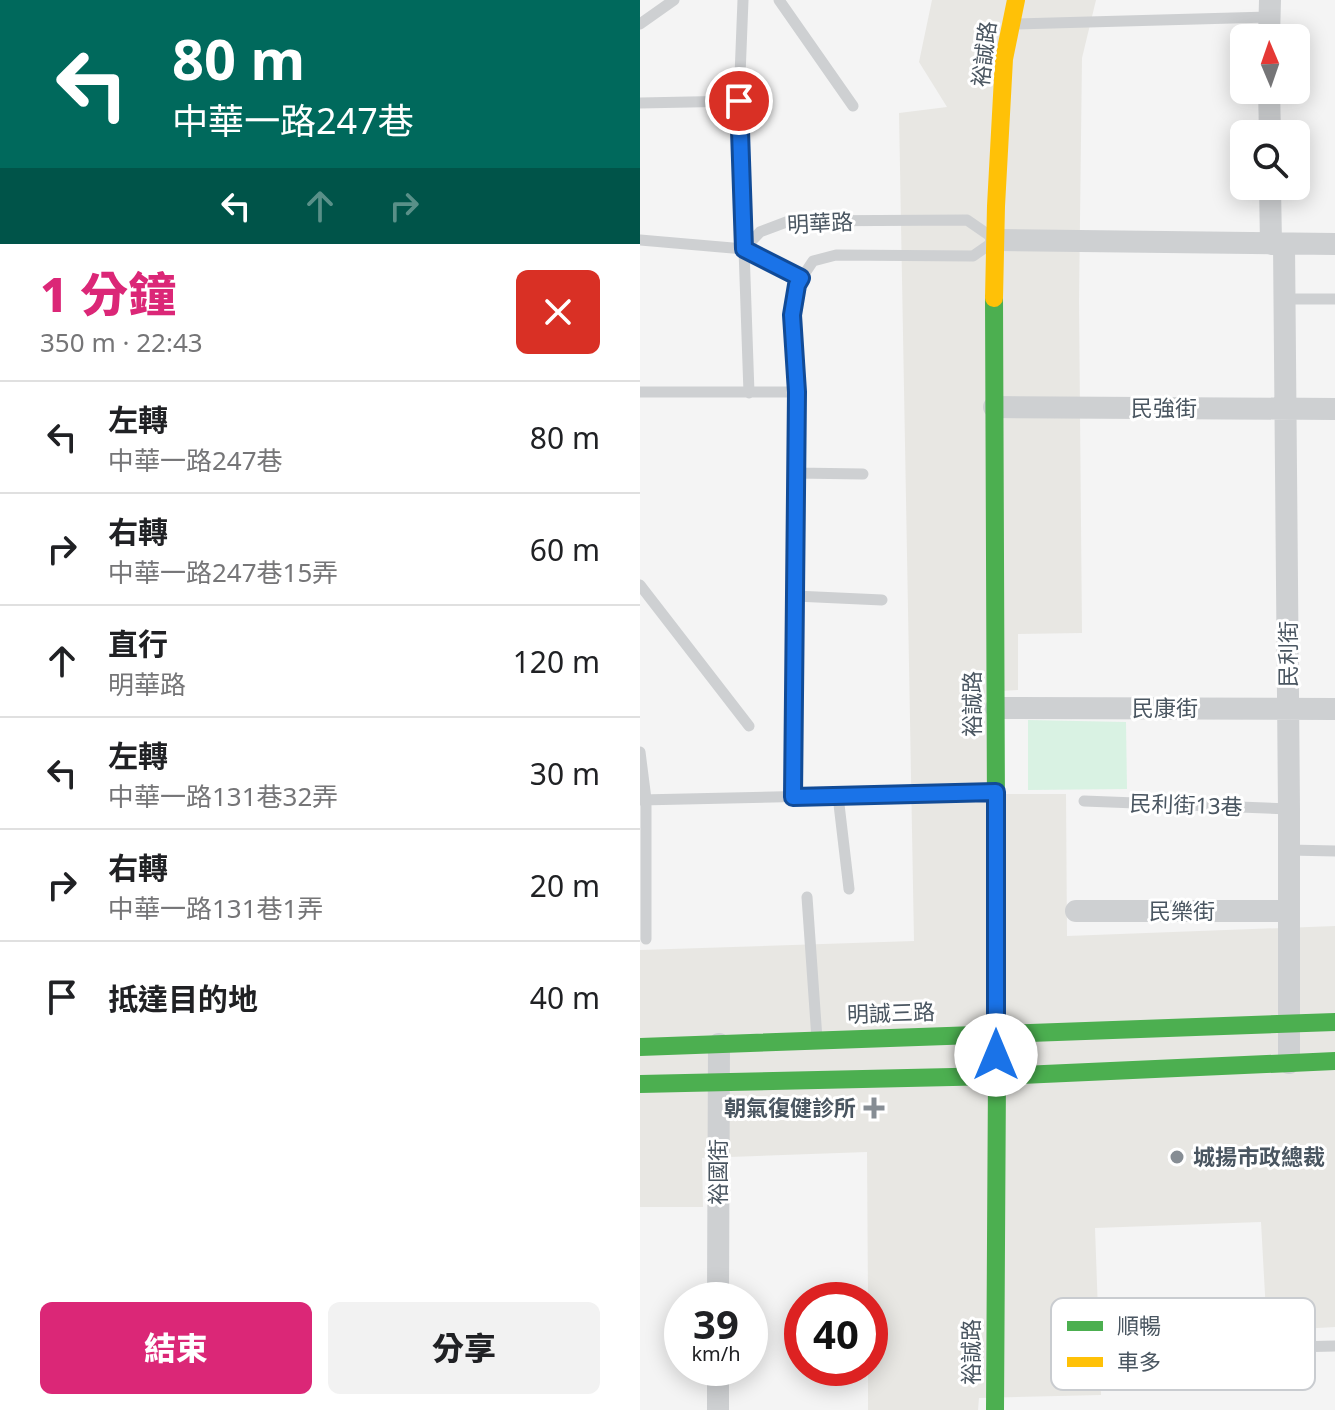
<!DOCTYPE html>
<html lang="zh-TW">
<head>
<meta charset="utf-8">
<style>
  :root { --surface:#fff; --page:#f2f2f2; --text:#202124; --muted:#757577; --line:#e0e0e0; --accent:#db2777 }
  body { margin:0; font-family:"Noto Sans","Noto Sans TC",sans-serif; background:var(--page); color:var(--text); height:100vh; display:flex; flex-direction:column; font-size:30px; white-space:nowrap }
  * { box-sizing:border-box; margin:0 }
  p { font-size:26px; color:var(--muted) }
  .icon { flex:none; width:44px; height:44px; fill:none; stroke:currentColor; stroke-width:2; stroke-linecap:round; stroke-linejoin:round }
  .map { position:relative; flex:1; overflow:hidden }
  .side { display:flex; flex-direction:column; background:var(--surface); width:640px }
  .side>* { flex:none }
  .top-card { background:#00695c; color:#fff; overflow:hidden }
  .needle { width:52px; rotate:358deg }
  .controls { position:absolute; left:590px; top:24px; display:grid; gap:16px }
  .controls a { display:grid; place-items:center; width:80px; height:80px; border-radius:12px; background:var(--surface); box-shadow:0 4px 20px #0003; font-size:40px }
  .speed { position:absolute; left:24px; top:1282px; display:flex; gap:16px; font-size:40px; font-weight:700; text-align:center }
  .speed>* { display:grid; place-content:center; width:104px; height:104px; border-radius:50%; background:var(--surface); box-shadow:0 4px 20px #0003; line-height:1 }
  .speed small { font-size:20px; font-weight:400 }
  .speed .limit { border:12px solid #d22; background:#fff; color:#111 }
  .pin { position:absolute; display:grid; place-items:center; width:68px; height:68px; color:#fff; margin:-34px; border:4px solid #fff; border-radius:50%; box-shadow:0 2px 8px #0007 }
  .me { position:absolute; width:88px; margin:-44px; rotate:0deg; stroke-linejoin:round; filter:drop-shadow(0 0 6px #0008) }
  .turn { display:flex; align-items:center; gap:28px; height:168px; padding:0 40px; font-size:36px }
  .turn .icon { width:104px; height:104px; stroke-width:2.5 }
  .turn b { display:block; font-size:56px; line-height:68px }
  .lanes { display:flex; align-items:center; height:76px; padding:0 40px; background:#0003; justify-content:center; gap:40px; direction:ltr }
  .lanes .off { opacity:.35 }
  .round { display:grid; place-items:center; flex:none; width:84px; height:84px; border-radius:12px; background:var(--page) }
  .overview { display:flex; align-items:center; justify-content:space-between; height:136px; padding:0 40px }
  h1 { font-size:48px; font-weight:800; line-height:60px; color:var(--accent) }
  .cta { display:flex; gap:16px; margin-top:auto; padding:16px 40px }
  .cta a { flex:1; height:92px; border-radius:12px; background:var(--accent); color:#fff; font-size:32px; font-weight:800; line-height:92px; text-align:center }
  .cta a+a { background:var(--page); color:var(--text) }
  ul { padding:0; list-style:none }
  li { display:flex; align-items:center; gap:24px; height:112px; padding:0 40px; border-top:2px solid var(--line) }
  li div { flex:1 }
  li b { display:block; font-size:30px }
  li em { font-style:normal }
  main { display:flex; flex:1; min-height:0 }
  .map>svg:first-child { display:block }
  .commercial { fill:#e8e7e3 }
  .green { fill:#d9f2e3 }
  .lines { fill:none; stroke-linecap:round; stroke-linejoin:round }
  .lane { stroke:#ced0d2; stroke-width:11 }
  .street { stroke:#ced0d2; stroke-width:22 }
  .fast { stroke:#4caf50; stroke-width:18 }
  .slow { stroke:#ffc107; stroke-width:18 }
  .route-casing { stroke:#114b97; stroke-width:20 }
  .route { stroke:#1a73e8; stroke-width:14 }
  .poi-dot { fill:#868d94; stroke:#fff; stroke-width:3 }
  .labels { text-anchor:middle; stroke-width:6; stroke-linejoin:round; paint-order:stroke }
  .street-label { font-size:22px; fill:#4a5661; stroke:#fff }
  .poi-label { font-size:22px; font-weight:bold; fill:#4a5661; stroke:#fff; text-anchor:end }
  .key { fill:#fff; stroke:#c9ccd0; stroke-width:2 }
  .key-label { font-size:22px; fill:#4a5661 }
</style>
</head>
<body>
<main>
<section class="side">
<div class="top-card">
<div class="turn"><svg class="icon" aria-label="left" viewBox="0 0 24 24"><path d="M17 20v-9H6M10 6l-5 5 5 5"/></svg><div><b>80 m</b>中華一路247巷</div></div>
<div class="lanes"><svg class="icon" aria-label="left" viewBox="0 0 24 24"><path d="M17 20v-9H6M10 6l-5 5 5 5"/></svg><svg class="icon off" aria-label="ahead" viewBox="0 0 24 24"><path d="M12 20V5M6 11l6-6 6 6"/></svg><svg class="icon off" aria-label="right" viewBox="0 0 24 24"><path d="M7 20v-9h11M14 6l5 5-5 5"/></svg></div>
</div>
<div class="overview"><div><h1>1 分鐘</h1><p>350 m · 22:43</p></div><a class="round" style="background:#d93025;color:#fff"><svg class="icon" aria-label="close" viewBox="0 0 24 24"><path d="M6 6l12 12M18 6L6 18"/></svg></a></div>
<ul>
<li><svg class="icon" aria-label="left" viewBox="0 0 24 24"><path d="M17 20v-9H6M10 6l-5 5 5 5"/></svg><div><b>左轉</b><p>中華一路247巷</p></div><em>80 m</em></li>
<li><svg class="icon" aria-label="right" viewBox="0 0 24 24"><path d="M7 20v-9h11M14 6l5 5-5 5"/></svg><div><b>右轉</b><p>中華一路247巷15弄</p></div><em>60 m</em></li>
<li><svg class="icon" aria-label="ahead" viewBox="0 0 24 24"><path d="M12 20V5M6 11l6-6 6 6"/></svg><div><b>直行</b><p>明華路</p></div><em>120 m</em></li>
<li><svg class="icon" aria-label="left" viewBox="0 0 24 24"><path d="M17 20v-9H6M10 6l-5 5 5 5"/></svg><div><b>左轉</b><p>中華一路131巷32弄</p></div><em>30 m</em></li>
<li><svg class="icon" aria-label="right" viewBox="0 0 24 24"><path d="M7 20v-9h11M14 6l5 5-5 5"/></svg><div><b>右轉</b><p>中華一路131巷1弄</p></div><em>20 m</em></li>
<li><svg class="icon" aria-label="arrive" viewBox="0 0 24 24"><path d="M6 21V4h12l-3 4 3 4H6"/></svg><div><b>抵達目的地</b></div><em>40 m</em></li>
</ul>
<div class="cta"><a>結束</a><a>分享</a></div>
</section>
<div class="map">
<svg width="695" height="1410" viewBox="0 0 695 1410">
  <rect width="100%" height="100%" fill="#f4f4f4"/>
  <path class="commercial" d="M292,0h164l-14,58 -3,243 3,332 -64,1v56l-17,1 4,103h61l1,142 268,-10v401l-68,4 -6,-109 -166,6 6,167 -122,3 -1,12h-110v-42h2v-68h-2l-1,-148 -165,6 1,49h-63v-257l274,-9 -15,-828 48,-6 -28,-45z"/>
  <path class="green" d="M388,720l98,2 1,67 -99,1z"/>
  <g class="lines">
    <path class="lane" d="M103,0l-4,101 5,148
      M139,0l74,106
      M0,24l34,-24
      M376,24l253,-7
      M0,103l99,-2
      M0,240l104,9 57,29
      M645,299h50
      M0,392h157
      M109,393l-5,-144 16,-17 29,-11 178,-1 29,20 -23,16 -137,-1 -23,6 -16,24 -5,30 5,77 -4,405
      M156,473l67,1
      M0,585l109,141
      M155,596l87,4
      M0,752l6,47v140
      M198,796l11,93
      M0,800l352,-8
      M444,801l205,8
      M649,850l46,1
      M167,897l10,142
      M564,1349l131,-3"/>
    <path class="street" d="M629,38l1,-38
      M629,90l1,44
      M630,186l1,58
      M356,240l339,4
      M644,244l5,565v254
      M354,407l341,2
      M356,708l339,1
      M436,911h213
      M78,1300l1,-256
      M78,1410v-42"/>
    <path class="fast" d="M354,298l3,778 -2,334
      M0,1047l695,-25
      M0,1084l357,-8 338,-15"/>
    <path class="slow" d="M354,298l2,-92 8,-147 12,-59"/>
  </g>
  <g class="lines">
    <defs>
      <path id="route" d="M99,101l5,148 57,29 -4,7 -5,30 5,77 -4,405 203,-5v263"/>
    </defs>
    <use href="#route" class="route-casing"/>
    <use href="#route" class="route"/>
  </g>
  <g class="poi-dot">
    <path d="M230 1096h8v8h8v8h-8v8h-8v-8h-8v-8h8z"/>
    <circle cx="537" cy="1157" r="8"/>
  </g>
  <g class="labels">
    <g class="street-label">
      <text transform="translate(344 54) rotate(-83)" y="8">裕誠路</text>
      <text transform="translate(180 223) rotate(-3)" y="8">明華路</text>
      <text x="524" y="416">民強街</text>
      <text transform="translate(648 654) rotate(-90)" y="8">民利街</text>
      <text transform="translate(332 704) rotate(-90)" y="8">裕誠路</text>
      <text x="525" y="716">民康街</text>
      <text transform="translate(546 805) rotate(2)" y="8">民利街13巷</text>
      <text x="542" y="919">民樂街</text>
      <text transform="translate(251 1013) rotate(-2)" y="8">明誠三路</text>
      <text transform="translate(78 1172) rotate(-90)" y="8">裕國街</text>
      <text transform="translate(331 1352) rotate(-90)" y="8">裕誠路</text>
    </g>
    <g class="poi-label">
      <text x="216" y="1116">朝氣復健診所</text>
      <text x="553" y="1165" text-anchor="start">城揚市政總裁</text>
    </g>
  </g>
  <rect x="411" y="1298" width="264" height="92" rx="12" class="key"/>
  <rect x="427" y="1321" width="36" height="10" fill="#4caf50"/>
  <rect x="427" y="1357" width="36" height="10" fill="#ffc107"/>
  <g class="key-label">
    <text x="477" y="1334">順暢</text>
    <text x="477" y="1370">車多</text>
  </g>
</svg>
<div class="controls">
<a><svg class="needle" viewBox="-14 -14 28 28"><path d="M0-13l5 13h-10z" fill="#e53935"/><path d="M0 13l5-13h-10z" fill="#757577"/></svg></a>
<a><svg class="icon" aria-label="search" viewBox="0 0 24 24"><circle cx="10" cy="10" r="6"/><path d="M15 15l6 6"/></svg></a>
</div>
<div class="speed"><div>39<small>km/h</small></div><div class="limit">40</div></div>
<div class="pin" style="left:99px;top:101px;background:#d93025"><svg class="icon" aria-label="arrive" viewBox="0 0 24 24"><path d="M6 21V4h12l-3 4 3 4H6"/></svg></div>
<svg class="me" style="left:356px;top:1055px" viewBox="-20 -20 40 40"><circle r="19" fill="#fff"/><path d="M0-13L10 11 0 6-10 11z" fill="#1a73e8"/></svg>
</div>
</main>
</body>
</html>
